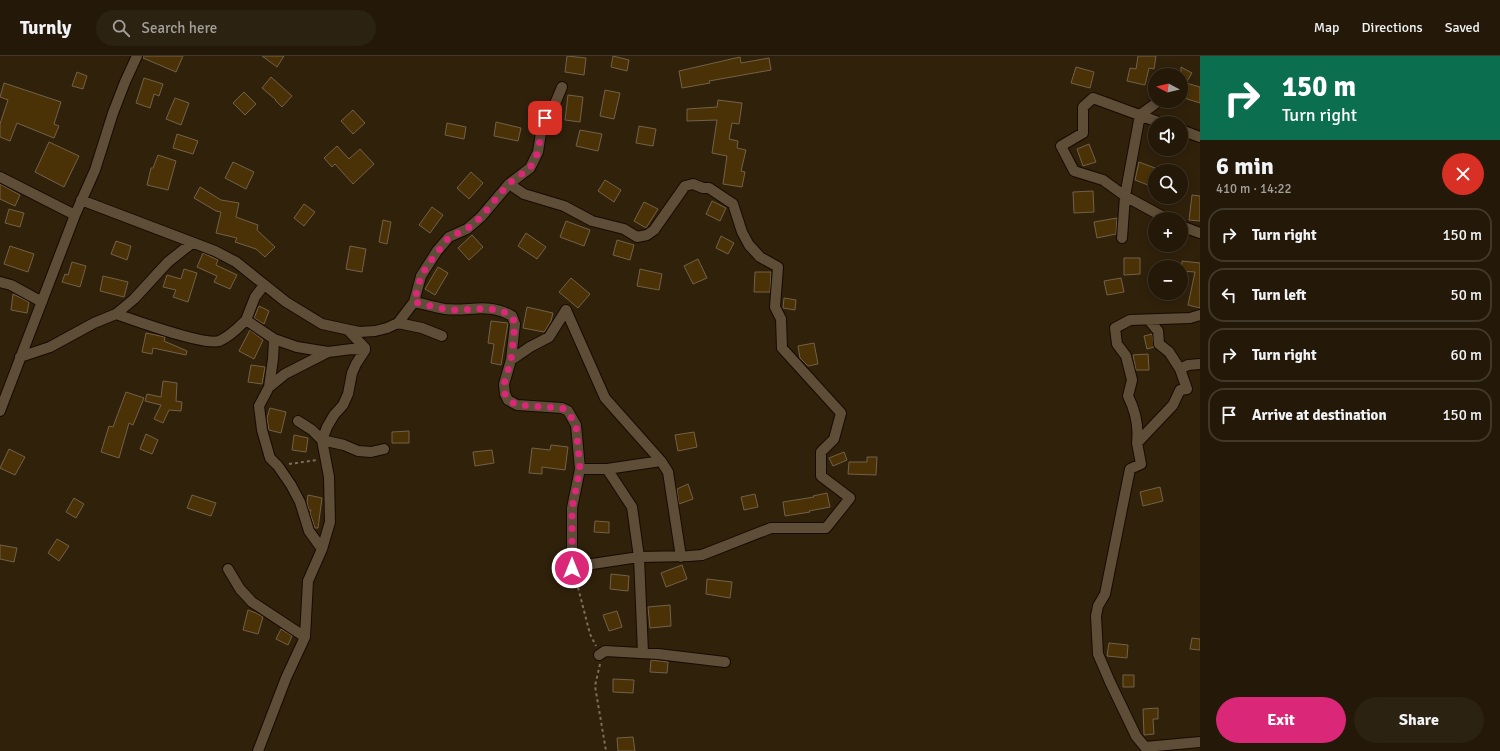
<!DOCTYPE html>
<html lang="en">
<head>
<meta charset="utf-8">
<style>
  :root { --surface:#241908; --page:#2c2212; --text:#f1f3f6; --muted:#a3a09c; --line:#413829; --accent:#db2777 }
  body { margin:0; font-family:Signika,sans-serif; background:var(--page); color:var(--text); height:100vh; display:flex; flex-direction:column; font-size:15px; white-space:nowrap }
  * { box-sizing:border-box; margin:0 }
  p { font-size:13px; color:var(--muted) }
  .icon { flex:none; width:22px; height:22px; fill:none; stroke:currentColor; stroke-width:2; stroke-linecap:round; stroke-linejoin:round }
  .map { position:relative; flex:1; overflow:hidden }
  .side { display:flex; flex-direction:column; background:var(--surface); width:300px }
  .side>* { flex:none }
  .guide { background:#0b6e4f; color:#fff; overflow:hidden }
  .needle { width:26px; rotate:277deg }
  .controls { position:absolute; left:1148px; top:12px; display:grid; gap:8px }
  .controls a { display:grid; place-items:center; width:40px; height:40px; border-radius:50%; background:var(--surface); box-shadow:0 2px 10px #0003,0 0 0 1px var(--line); font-size:20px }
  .pin { position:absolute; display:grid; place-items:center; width:34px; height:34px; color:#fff; margin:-17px; border-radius:8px; box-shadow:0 2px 6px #0006 }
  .me { position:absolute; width:44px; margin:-22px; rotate:0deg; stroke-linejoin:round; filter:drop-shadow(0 0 3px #0008) }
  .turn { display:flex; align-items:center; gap:14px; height:84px; padding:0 16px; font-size:18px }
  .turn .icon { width:52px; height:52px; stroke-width:2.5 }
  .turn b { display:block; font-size:28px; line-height:34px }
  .round { display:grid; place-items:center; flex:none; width:42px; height:42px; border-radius:21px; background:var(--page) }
  .headline { display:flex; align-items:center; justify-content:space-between; height:68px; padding:0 16px }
  h1 { font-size:24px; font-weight:700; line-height:30px }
  .primary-button { display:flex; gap:8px; margin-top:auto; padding:8px 16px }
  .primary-button a { flex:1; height:46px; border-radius:24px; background:var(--accent); color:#fff; font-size:16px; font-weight:700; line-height:46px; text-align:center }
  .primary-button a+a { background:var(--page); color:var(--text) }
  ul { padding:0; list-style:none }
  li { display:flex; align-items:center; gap:12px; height:54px; margin:0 8px 6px; padding:0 8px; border:2px solid var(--line); border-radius:16px }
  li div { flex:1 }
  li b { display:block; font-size:15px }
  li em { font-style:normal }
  header { display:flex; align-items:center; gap:24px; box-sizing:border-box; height:56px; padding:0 20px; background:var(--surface); border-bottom:1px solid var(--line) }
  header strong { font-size:19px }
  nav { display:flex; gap:22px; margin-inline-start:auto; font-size:14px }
  .search { width:280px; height:36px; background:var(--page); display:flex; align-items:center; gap:10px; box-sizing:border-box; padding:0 14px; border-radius:22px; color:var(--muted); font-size:15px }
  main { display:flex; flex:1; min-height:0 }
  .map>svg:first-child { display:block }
  .building { fill:#4b3106; stroke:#72614a }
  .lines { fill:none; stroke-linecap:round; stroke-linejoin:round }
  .street-casing { stroke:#170a00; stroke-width:12 }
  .path { stroke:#7b6e5c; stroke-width:2; stroke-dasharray:3 3; stroke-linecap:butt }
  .street { stroke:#5e4d37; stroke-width:10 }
  .route { stroke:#db2777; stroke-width:7; stroke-dasharray:0 12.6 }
</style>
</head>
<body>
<header>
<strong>Turnly</strong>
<div class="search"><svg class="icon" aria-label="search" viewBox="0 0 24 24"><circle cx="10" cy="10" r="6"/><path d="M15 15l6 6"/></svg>Search here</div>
<nav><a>Map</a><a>Directions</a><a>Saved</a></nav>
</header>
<main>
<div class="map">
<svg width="1200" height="695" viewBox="0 0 1200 695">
  <rect width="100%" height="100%" fill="#30210b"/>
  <path class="building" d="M143,0h40l-7,16 -33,-14z
    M262,0h22l-7,11z
    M567,0l19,2 -2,17 -19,-3z
    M613,0l16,4 -2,11 -16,-4z
    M1138,0h18l-2,13 -5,-1 -4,17 -18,-4 3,-13 6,1z
    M740,1l1,6 28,-5 2,12 -62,11 1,2 -28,5 -3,-17z
    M1076,11l18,5 -4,16 -19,-5z
    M1181,11l11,6 -6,10 14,4v16l-19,-6z
    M77,16l10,4 -4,13 -11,-3z
    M271,21l21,19 -10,11 -7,-7h1l-14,-12z
    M144,22l19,6 -4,12 -5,-2 -4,14 -14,-5z
    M4,27l57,19 -7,22 5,2 -5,12 -37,-15 -7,18 -10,-4v-13l8,-24 -8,-3z
    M605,34l15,3 -6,26 -14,-3z
    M244,36l12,12 -11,11 -12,-12z
    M568,39l15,2 -3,25 -15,-2z
    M175,42l14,5 -8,22 -15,-6z
    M718,44l24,3 -3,21 -7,-1 -3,16 9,2 -1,7 9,2 -5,21 4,1 -3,15 -19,-3 4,-28 -15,-3 5,-33 -30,1v-12l30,-2z
    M353,54l12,13 -12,11 -12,-13z
    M496,66l25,6 -3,13 -24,-5z
    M447,67l19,4 -2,12 -19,-4z
    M639,70l17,3 -3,17 -17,-3z
    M580,74l22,4 -4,17 -22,-5z
    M177,78l21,7 -5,13 -20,-6z
    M49,86l30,14 -15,31 -29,-15z
    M1089,88l7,18 -13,4 -6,-17z
    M337,90l12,13 11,-10 14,15 -21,20 -18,-20 -3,3 -8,-9z
    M158,99l18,6 -8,29 -21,-5 4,-17h2z
    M233,106l21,10 -8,17 -21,-11z
    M1139,106l16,6v13l-2,6 -18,-7z
    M471,116l12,11 -14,16 -12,-11z
    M605,124l16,10 -7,12 -16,-11z
    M0,128l20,11 -5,11 -15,-7z
    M200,131l21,13 18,3 -3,14 22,8 -1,5 18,17 -10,10 -9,-8 -21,-7 2,-4 -21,-5 5,-21 -5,-1 -22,-13z
    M1093,135l1,21 -20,1 -1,-21z
    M1192,139l8,1v25l-11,-1z
    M712,145l14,7 -6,13 -14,-7z
    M644,146l14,7 -12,19 -12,-7z
    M304,148l11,8 -11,14 -10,-8z
    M432,151l11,8 -13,18 -11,-8z
    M9,153l15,4 -4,14 -15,-4z
    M1117,162l-1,16 -19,4 -3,-16z
    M383,164l8,2 -4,22 -8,-2z
    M566,165l24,9 -6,16 -24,-9z
    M526,177l20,14 -9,12 -19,-13z
    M472,179l11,12 -14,13 -11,-12z
    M721,180l13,7 -6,11 -12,-6z
    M617,184l17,5 -4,15 -17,-5z
    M116,185l15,5 -4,14 -16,-6z
    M10,190l24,8 -6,18 -24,-8z
    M350,190l16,3 -4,23 -16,-3z
    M203,197l15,7 -2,5 21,10 -7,14 -16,-7 3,-6 -20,-9z
    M1124,202h16v16l-16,1z
    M698,203l9,19 -14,6 -9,-18z
    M1182,205l18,2v45l-12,-3 7,-33 -14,-1z
    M72,206l14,4 -6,21 -18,-5 3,-8 3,1z
    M438,211l10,6 -13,22 -10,-6z
    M184,213l13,4 -9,29 -15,-5 3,-7 -13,-3 4,-12 14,4z
    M640,213l22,5 -3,16 -22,-4z
    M755,216h16l-1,20h-16z
    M103,220l25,6 -4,15 -24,-6z
    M571,222l19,16 -12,14 -19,-16z
    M1121,222l3,14 -17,3 -3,-14z
    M13,238l16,8 -2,11 -16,-3z
    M784,242l12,2 -1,10 -12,-2z
    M259,250l10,5 -5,13 -10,-6z
    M527,251l26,6 -2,8 -7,11 -21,-4z
    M491,265l17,2 -7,42 -10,-2 3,-19 -6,-1z
    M250,274l13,10 -9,19 -15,-8z
    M146,277l19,4 -1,4 23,10 -1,4 -33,-7 -1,6 -10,-2z
    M1152,278l2,13 -7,2 -3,-13z
    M814,287l4,21 -10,2 -8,-8 -2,-12z
    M1148,298l1,16h-13l-3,-15z
    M251,309l14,2 -3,17 -14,-2z
    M163,325l14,2 -1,18 6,1 -1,9 -12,-1 -6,13 -9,-4 7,-14 -16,-4 2,-7 14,3z
    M126,336l18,6 -11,27 -4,-2 -10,35 -18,-6 8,-26 4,1z
    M270,352l16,4 -5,21 -12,-3 -2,-12z
    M409,375v12h-17v-11z
    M694,376l3,15 -19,4 -3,-16z
    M146,378l12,6 -6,14 -12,-5z
    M294,379l14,3 -2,14 -14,-2z
    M551,389l17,2 -3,23 -23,-3v7l-13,-1 3,-25 18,2z
    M9,393l16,8 -10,18 -15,-7z
    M492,394l2,13 -19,3 -2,-14z
    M844,396l3,8 -14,6 -4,-8z
    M867,401h10l-1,18 -28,-1 1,-12h18z
    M688,428l5,15 -14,5 -2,-15z
    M1160,431l3,14 -20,5 -3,-14z
    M827,437l3,14 -21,4 1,1 -25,4 -2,-14 31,-5 -1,-1z
    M755,438l3,13 -14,3 -3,-13z
    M192,439l24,8 -5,13 -24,-8z
    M308,439l14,3 -4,30h-3l-5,-15 1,-3h-2l-2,-8z
    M74,442l10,6 -8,14 -10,-6z
    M595,465l14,1v11l-15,-1z
    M57,483l12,7 -10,15 -11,-8z
    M0,489l17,3 -3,14 -14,-3z
    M682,509l5,14 -21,8 -5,-14z
    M611,518l18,2 -1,15 -18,-2z
    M707,523l25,3 -2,16 -24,-4z
    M670,549l1,21 -21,2 -2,-21z
    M248,554l8,3 7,4 -5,17 -15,-4z
    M617,555l5,16 -13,4 -6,-16z
    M281,573l11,7 -4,9 -12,-6z
    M1192,582l8,1v11l-10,-1z
    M1109,587l19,2 -1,13 -20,-2z
    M651,604l17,2 -1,11 -17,-1z
    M1123,619h11v12h-11z
    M613,623l21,1 -1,13 -20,-1z
    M1158,652v11h-5l1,15 -10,1 -1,-26z
    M633,681l2,14h-17l-1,-13z"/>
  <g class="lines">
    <defs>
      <path id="street" d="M1161,67l-68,-25 -10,9v26l-22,13 13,25 29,9 22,16 42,23
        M1181,74l19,7
        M0,121l75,38
        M81,144l134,51 21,11 50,40 36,22 37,8 16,-1 12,-3 11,-5 16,-21 7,-26 16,-25 12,-14 18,-8 14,-12 28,-33 21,-16 8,-16 4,-26 3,-8 7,-7 10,-24
        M1181,170l19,7
        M1122,182l3,-42 15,-81 19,-14
        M0,226l11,3 31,17
        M264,229l-9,12 -9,23 28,19 23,8 31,5 24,-3 13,1
        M414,246c10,2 20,5 31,7 24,3 43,-7 67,7l3,8 -4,36 -7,24 1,10 3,6 9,5 45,3 6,3 8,14 4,44 -8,39v59l67,-10 50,-1 13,-1 69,-27h55l24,-30 -29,-22v-24l13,-13 7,-26 -59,-65 -1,-29 -6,-12 3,-40 -18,-10 -11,-12 -7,-13 -9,-28 -24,-16h-6l-10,-4 -8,2 -31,44 -7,5 -10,2 -13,-8 -32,-8 -28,-15 -40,-12 -15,-10
        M566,254l39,88 56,63 7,11 13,85
        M116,258c18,6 88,32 103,27 10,-4 19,-13 27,-21
        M1149,264l9,11 1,13 10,8 11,17 8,-4 12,-1
        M398,267l24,5 20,8
        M349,275l16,17v2l-9,14 -4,9 -4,21 -5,11 -9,10 -7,12 -5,13 22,5 14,6 13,1 13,-3
        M274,283l-1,20 -4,28 -10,19 3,24 8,28 8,8 13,19 9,17 9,29 13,18
        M20,301l30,-10 44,-24 22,-9 18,-15 34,-37 24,-19
        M511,304l19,-13 19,-10 17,-27
        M1180,313l7,20 -7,1 -7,15 -36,38 4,21 -11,5 -25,125 -7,12 -2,10 2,38 12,28 26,54 9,11 55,-5
        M269,331l16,-13 43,-22
        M0,355l75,-196 20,-45 18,-57 12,-31 12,-26
        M1137,387c2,-17 -1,-31 -9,-47l4,-16 -6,-24 -9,-12 -2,-16 15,-8 60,-2 10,-3
        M580,413h27l54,-8
        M607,413l25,38 7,50 4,96
        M228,513l12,20 12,13 53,35
        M599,599l6,-4 53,3 67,8
        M258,695l28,-73 19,-41 3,-56 14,-32 8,-27 -1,-45 -7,-37 -10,-10 -14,-9"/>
    </defs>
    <use href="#street" class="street-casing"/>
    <path class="path" d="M289,408l28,-4
      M575,520l15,58 6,12
      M600,608l-5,22 11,65"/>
    <use href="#street" class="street"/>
  </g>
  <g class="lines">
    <path class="route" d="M545,62l-3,8 -4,26 -8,16 -22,16 -27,33 -14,12 -18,8 -20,26 -8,13 -7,26c10,2 20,5 31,7 24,4 43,-7 67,7l3,8 -4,36 -7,24 1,10 3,6 9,5 45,3 6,4 8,13 4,44 -8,39v60"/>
  </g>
</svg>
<div class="controls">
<a><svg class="needle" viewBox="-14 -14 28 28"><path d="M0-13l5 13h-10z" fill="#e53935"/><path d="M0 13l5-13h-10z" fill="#a3a09c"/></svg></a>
<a><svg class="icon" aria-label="sound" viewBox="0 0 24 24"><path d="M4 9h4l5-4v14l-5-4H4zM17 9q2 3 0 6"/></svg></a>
<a><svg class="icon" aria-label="search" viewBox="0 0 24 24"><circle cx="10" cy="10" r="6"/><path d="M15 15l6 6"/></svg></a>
<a>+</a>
<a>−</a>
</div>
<div class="pin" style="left:545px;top:62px;background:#d93025"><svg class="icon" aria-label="arrive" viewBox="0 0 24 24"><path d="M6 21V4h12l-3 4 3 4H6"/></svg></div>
<svg class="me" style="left:572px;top:512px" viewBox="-20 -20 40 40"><circle r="17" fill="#db2777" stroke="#fff" stroke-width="3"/><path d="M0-11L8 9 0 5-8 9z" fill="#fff"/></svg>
</div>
<section class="side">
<div class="guide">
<div class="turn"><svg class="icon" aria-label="right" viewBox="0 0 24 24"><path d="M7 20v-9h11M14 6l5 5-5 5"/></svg><div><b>150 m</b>Turn right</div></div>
</div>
<div class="headline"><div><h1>6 min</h1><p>410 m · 14:22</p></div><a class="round" style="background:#d93025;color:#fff"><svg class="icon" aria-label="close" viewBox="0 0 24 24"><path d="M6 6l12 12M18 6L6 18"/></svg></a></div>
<ul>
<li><svg class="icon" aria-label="right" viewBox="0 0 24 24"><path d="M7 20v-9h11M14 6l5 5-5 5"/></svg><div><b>Turn right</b></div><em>150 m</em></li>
<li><svg class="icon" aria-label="left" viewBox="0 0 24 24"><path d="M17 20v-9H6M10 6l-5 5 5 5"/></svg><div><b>Turn left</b></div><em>50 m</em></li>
<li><svg class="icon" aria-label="right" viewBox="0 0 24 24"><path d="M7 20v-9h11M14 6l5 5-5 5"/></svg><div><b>Turn right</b></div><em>60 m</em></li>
<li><svg class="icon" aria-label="arrive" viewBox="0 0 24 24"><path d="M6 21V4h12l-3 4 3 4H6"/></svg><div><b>Arrive at destination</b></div><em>150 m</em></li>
</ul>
<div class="primary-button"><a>Exit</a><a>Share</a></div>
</section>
</main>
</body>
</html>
